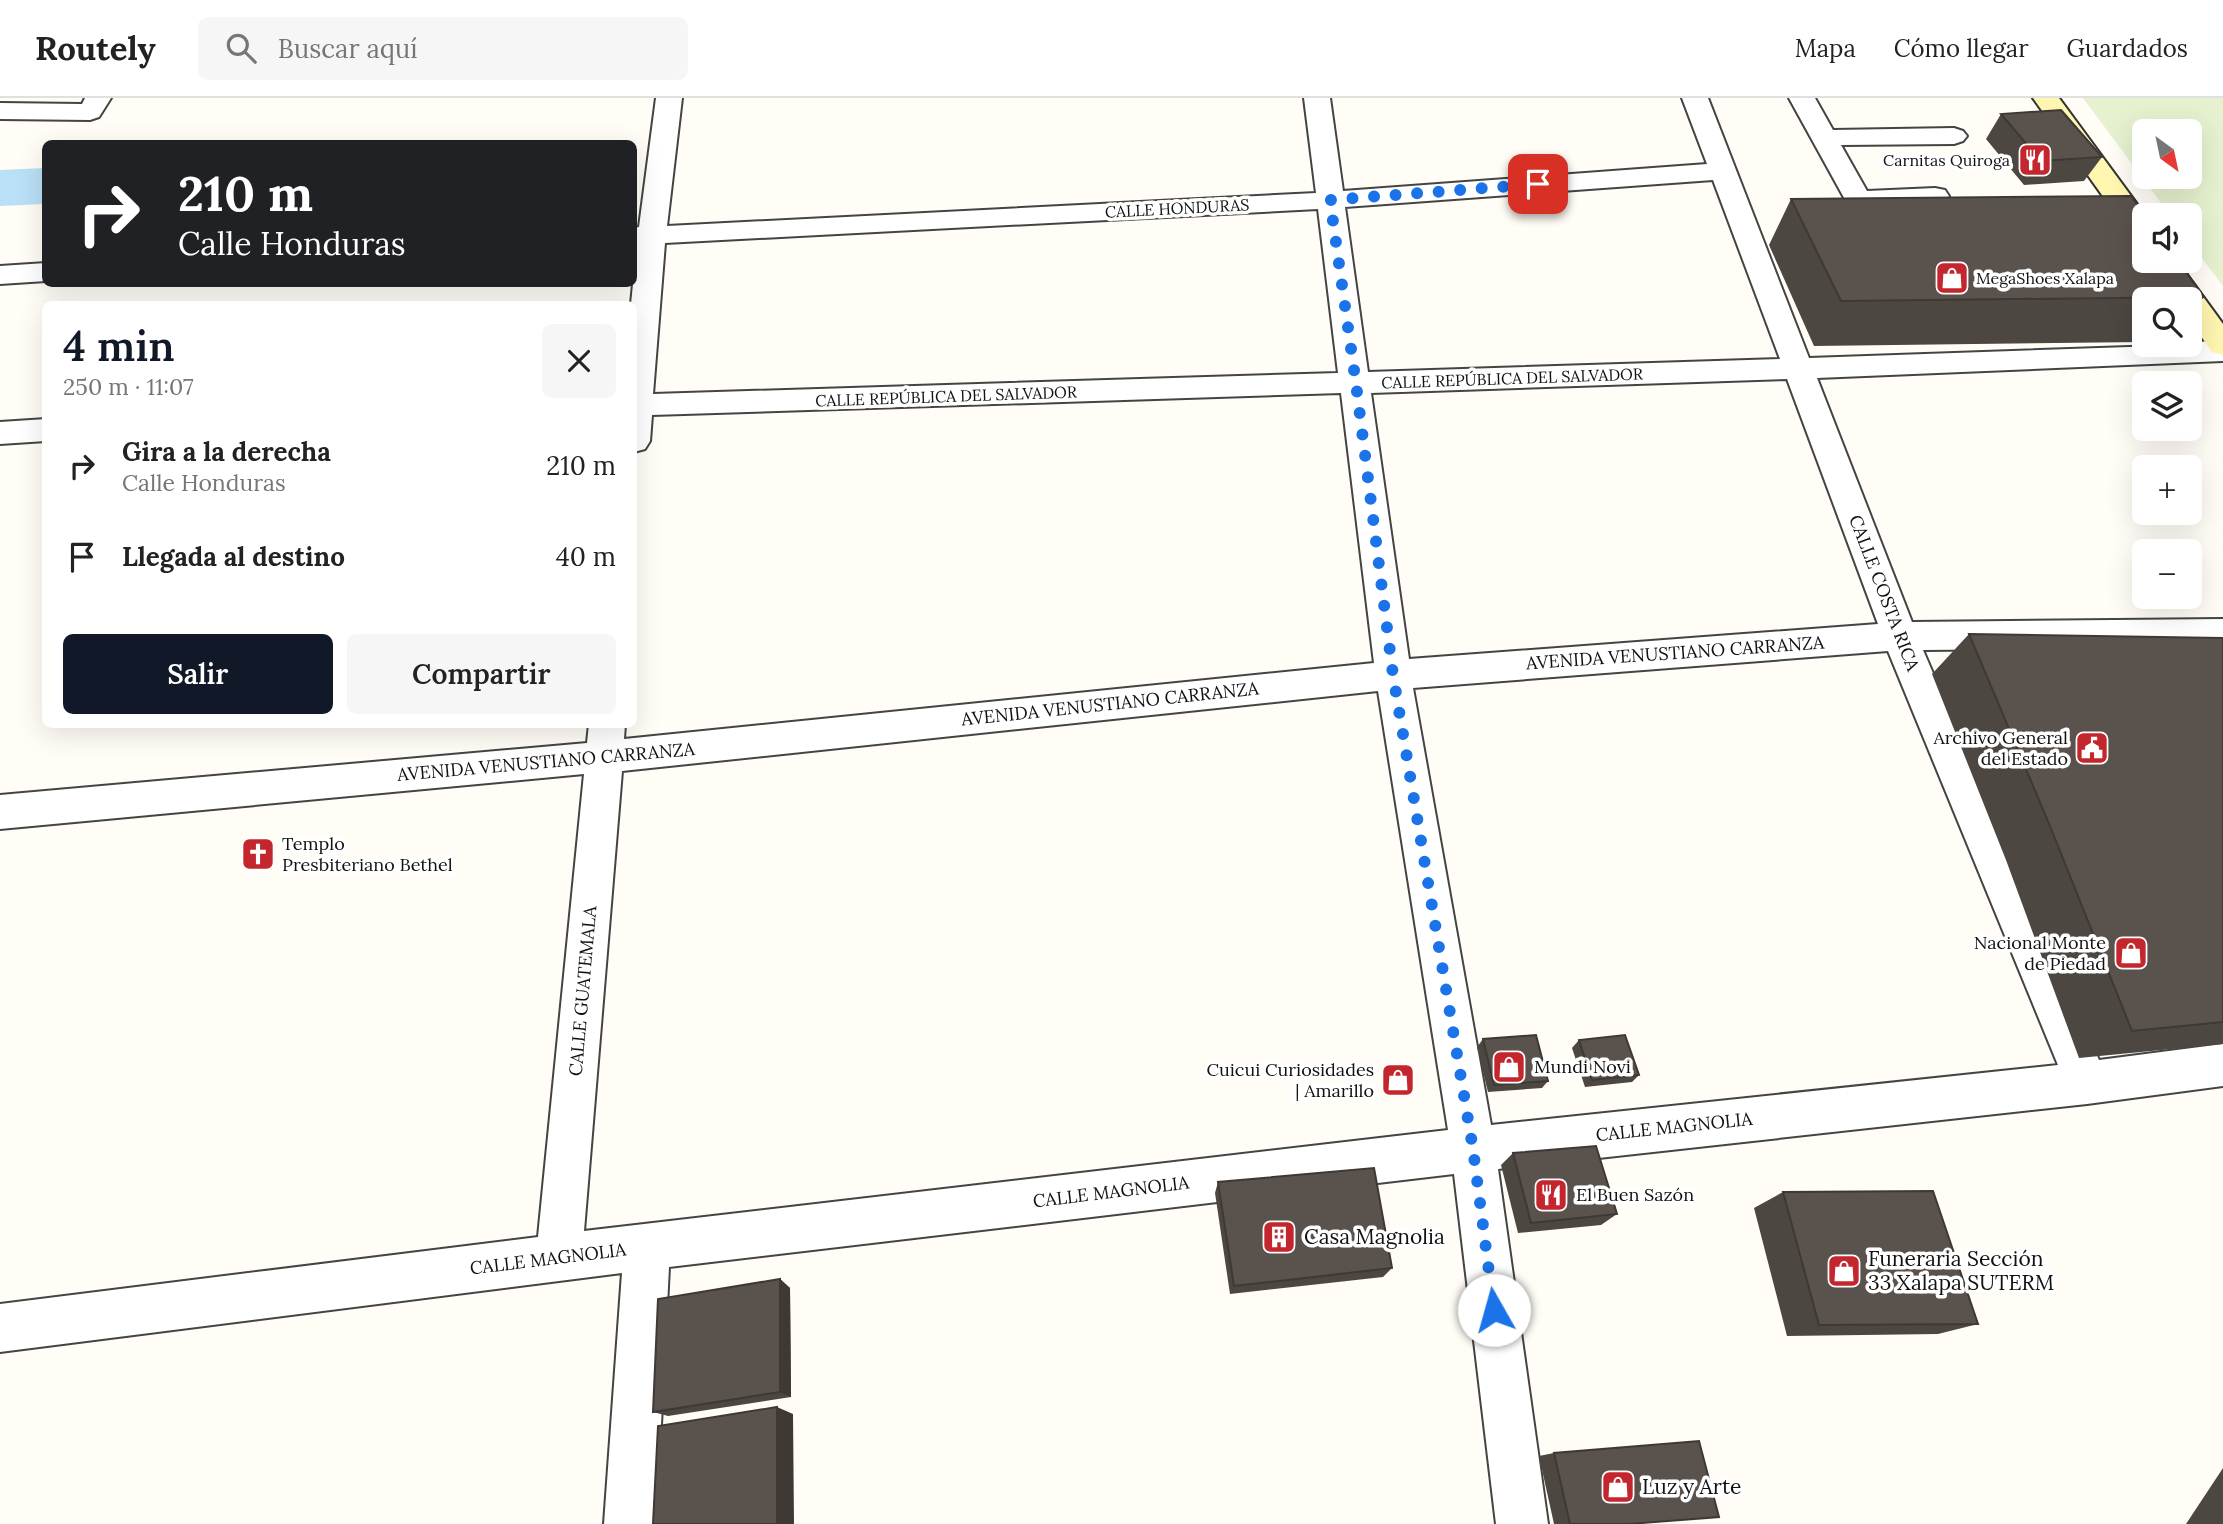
<!DOCTYPE html>
<html lang="es">
<head>
<meta charset="utf-8">
<style>
  :root { --surface:#fff; --page:#f6f6f6; --text:#222; --muted:#767676; --line:#e0e0e0; --accent:#111827 }
  body { margin:0; font-family:Lora,serif; background:var(--page); color:var(--text); height:100vh; display:flex; flex-direction:column; font-size:26px; white-space:nowrap }
  * { box-sizing:border-box; margin:0 }
  p { font-size:23px; color:var(--muted) }
  .icon { flex:none; width:38px; height:38px; fill:none; stroke:currentColor; stroke-width:2; stroke-linecap:round; stroke-linejoin:round }
  .map { position:relative; flex:1; overflow:hidden }
  .panel { position:absolute; left:42px; top:203px; width:595px; height:427px; display:flex; flex-direction:column; background:var(--surface); border-radius:10px; box-shadow:0 7px 28px #0002 }
  .panel>* { flex:none }
  .guide { position:absolute; left:42px; top:42px; width:595px; height:147px; border-radius:10px; box-shadow:0 7px 28px #0002; background:#202124; color:#fff; overflow:hidden }
  .needle { width:46px; rotate:147deg }
  .controls { position:absolute; left:2132px; top:21px; display:grid; gap:14px }
  .controls a { display:grid; place-items:center; width:70px; height:70px; border-radius:10px; background:var(--surface); box-shadow:0 7px 28px #0002; font-size:35px }
  .pin { position:absolute; display:grid; place-items:center; width:60px; height:60px; color:#fff; margin:-30px; border-radius:14px; box-shadow:0 4px 10px #0006 }
  .me { position:absolute; width:77px; margin:-38px; rotate:353deg; stroke-linejoin:round; filter:drop-shadow(0 0 5px #0008) }
  .turn { display:flex; align-items:center; gap:24px; height:147px; padding:0 21px; font-size:32px }
  .turn .icon { width:91px; height:91px; stroke-width:2.5 }
  .turn b { display:block; font-size:49px; line-height:60px }
  .round { display:grid; place-items:center; flex:none; width:74px; height:74px; border-radius:10px; background:var(--page) }
  .headline { display:flex; align-items:center; justify-content:space-between; height:119px; padding:0 21px }
  h1 { font-size:42px; font-weight:600; line-height:52px; color:var(--accent) }
  .action { display:flex; gap:14px; margin-top:auto; padding:14px 21px }
  .action a { flex:1; height:80px; border-radius:10px; background:var(--accent); color:#fff; font-size:28px; font-weight:600; line-height:80px; text-align:center }
  .action a+a { background:var(--page); color:var(--text) }
  ul { padding:0; list-style:none }
  li { display:flex; align-items:center; gap:21px; height:91px; padding:0 21px }
  li div { flex:1 }
  li b { display:block; font-size:26px }
  li em { font-style:normal }
  header { display:flex; align-items:center; gap:42px; box-sizing:border-box; height:98px; padding:0 35px; background:var(--surface); border-bottom:2px solid var(--line) }
  header strong { font-size:33px }
  nav { display:flex; gap:38px; margin-inline-start:auto; font-size:24px }
  .search { width:490px; height:63px; background:var(--page); display:flex; align-items:center; gap:18px; box-sizing:border-box; padding:0 24px; border-radius:10px; color:var(--muted); font-size:26px }
  .map>svg:first-child { display:block }
  .pitch { fill:#e6f2cf; fill-rule:evenodd }
  .lines { fill:none; stroke-linecap:round; stroke-linejoin:round }
  .river { fill:#b9e0f7; fill-rule:evenodd }
  .minor-casing { stroke:#444; stroke-width:4 }
  .secondary-casing { stroke:#333; stroke-width:4 }
  .minor { fill:#fff; fill-rule:evenodd }
  .secondary { fill:#fff6b0; fill-rule:evenodd }
  .wall { fill:#4d4742 }
  .shaded-wall { fill:#3f3936 }
  .building { fill:#5a524d; stroke:#3f3936; stroke-width:2 }
  .route { stroke:#1a73e8; stroke-width:12; stroke-dasharray:0 21.6 }
  .labels { text-anchor:middle; stroke-width:7; stroke-linejoin:round; paint-order:stroke }
  .far-poi-label { font-size:16px; fill:#111; stroke:#fff; text-anchor:end }
  .far-street-label { font-size:16px; fill:#111; stroke:#fff }
  .street-label { font-size:18px; fill:#111; stroke:#fff }
  .poi-label { font-size:18px; fill:#111; stroke:#fff; text-anchor:end }
  .near-poi-label { font-size:21px; fill:#111; stroke:#fff; text-anchor:start }
</style>
</head>
<body>
<header>
<strong>Routely</strong>
<div class="search"><svg class="icon" aria-label="search" viewBox="0 0 24 24"><circle cx="10" cy="10" r="6"/><path d="M15 15l6 6"/></svg>Buscar aquí</div>
<nav><a>Mapa</a><a>Cómo llegar</a><a>Guardados</a></nav>
</header>
<div class="map">
<svg width="2223" height="1426" viewBox="0 0 2223 1426">
  <rect width="100%" height="100%" fill="#fffdf5"/>
  <path class="pitch" d="M2083,0h140v188l-34,-45v-26h-19zM2144,33h45v46h-45z"/>
  <g class="lines">
    <path class="river" d="M46,70v36l-46,2v-36z"/>
    <defs>
      <path id="minor" d="M85,0h26l-12,19 -9,3 -90,-1v-16l82,1z
        M656,0h26l-15,128 649,-33 -12,-95h26l13,93 364,-27 -25,-66h26l101,260 380,-13v-3l34,-1v20l-406,17 95,244 311,-3v28l-300,3 176,410 124,-16v42l-136,18 -589,65 50,355h-52l-42,-350 -785,93 -13,257h-52l18,-251 -622,79v-48l538,-67 46,-463 -584,55v-34l587,-52 2,-19h36l-1,15 750,-76 -33,-270 -689,22 -2,26 -5,8 -11,3 -3,-148 6,-60h-3v-16l5,-1zM1713,82l67,179 -412,13 -23,-165zM1318,111l20,164 -685,21 12,-151zM1787,281l91,245 -469,35 -38,-266zM1888,553l170,414 -567,60 -78,-437zM1378,593l70,439 -864,101 38,-460z
        M1789,0h26l18,32 121,-2 9,3 4,5 -4,5 -9,3 -113,1 26,46 68,-3 10,2 4,6 -4,6 -10,2 -77,3 -10,-2z
        M46,165v18l-46,3v-18z
        M46,321v22l-46,3v-22z"/>
      <path id="secondary" d="M2033,0h26l86,117 -1,27 -10,-2z
        M2149,163h28l46,63v31l-11,-3 -23,-33v-20h-14z"/>
    </defs>
    <use href="#minor" class="minor-casing"/>
    <use href="#secondary" class="secondary-casing"/>
    <use href="#minor" class="minor"/>
    <use href="#secondary" class="secondary"/>
  </g>
  <path class="wall" d="M2001,16l101,43 -18,24 -60,4 -38,-46z
    M1791,101l413,98 -15,17v-15h-45v43l-330,4 -45,-101z
    M1969,536l254,4v406l-144,14 -73,-198 -74,-186z
    M1483,941l65,42 -6,7 -54,4 -11,-45z
    M1579,942l60,35 -7,7 -47,5 -13,-39z
    M1513,1055l104,61 -16,11 -83,8 -17,-68z
    M1218,1084l174,86 -9,9 -153,17 -15,-101z
    M1783,1094l195,132 -40,10 -151,2 -33,-128z
    M780,1181l10,9 1,109 -123,19 -15,-4z
    M1554,1355l75,71h-75l-15,-68z
    M2223,1370v56h-37z"/>
  <path class="shaded-wall" d="M780,1181l10,9 1,109 -11,-5z
    M777,1309l16,7 1,110h-17z"/>
  <path class="building" d="M2061,12l41,47 -61,4 -40,-47z
    M2131,98l14,19h-1v46h34l26,36 -363,4 -50,-102z
    M1969,536l254,4v384l-91,9 -82,-205z
    M1536,937l12,46 -54,4 -11,-46z
    M1625,937l14,40 -47,5 -13,-40z
    M1596,1048l21,68 -86,9 -18,-70z
    M1374,1070l18,100 -158,18 -16,-104z
    M1933,1093l45,133 -159,1 -36,-133z
    M780,1181v113l-127,20 5,-113z
    M777,1309v117h-124l5,-98z
    M1699,1343l20,76 -90,7h-59l-16,-71z"/>
  <g class="lines">
    <path class="route" d="M1494,1212l-21,-161 -80,-474 -37,-291 -26,-184 208,-16"/>
  </g>
  <defs>
    <symbol id="restaurant-square" viewBox="-11 -11 22 22"><rect x="-9" y="-9" width="18" height="18" rx="4" fill="#c4262e" stroke="#fff"/><path d="M-5-6h1v4h1v-4h1v4h1v-4h1v5L-1.5 .5V6h-2V.5L-5-1ZM5-6V6H3V1.5H1.5Q1.5-4 5-6Z" fill="#fff"/></symbol>
    <symbol id="shop-square" viewBox="-11 -11 22 22"><rect x="-9" y="-9" width="18" height="18" rx="4" fill="#c4262e" stroke="#fff"/><path d="M-5-2.5h2.3a2.7 3.5 0 0 1 5.4 0H5L5.5 6h-11ZM-1.5-2.5h3a1.5 2.3 0 0 0-3 0Z" fill="#fff"/></symbol>
    <symbol id="civic-square" viewBox="-11 -11 22 22"><rect x="-9" y="-9" width="18" height="18" rx="4" fill="#c4262e" stroke="#fff"/><path d="M-.6-6.5H3V-4.5H.6V-3L4-1V1h2V6H-6V1h2V-1L-.6-3ZM-1.2 2.5V6h2.4V2.5Z" fill="#fff"/></symbol>
    <symbol id="church-square" viewBox="-11 -11 22 22"><rect x="-9" y="-9" width="18" height="18" rx="4" fill="#c4262e" stroke="#fff"/><path d="M-1.2-6h2.4v3.5h3.3v2.4h-3.3V6h-2.4V-.1h-3.3v-2.4h3.3Z" fill="#fff"/></symbol>
    <symbol id="building-square" viewBox="-11 -11 22 22"><rect x="-9" y="-9" width="18" height="18" rx="4" fill="#c4262e" stroke="#fff"/><path d="M-4-6H4V6H1V3H-1V6H-4ZM-2.5-4.3h1.7v1.8h-1.7ZM.8-4.3h1.7v1.8H.8ZM-2.5-1h1.7V.8h-1.7ZM.8-1h1.7V.8H.8Z" fill="#fff"/></symbol>
  </defs>
  <g fill-rule="evenodd">
    <use href="#restaurant-square" x="2016" y="43" width="38" height="38"/>
    <use href="#shop-square" x="1933" y="161" width="38" height="38"/>
    <use href="#civic-square" x="2073" y="631" width="38" height="38"/>
    <use href="#church-square" x="239" y="737" width="38" height="38"/>
    <use href="#shop-square" x="2112" y="836" width="38" height="38"/>
    <use href="#shop-square" x="1490" y="950" width="38" height="38"/>
    <use href="#shop-square" x="1379" y="963" width="38" height="38"/>
    <use href="#restaurant-square" x="1532" y="1078" width="38" height="38"/>
    <use href="#building-square" x="1260" y="1120" width="38" height="38"/>
    <use href="#shop-square" x="1825" y="1154" width="38" height="38"/>
    <use href="#shop-square" x="1599" y="1370" width="38" height="38"/>
  </g>
  <g class="labels">
    <g class="far-poi-label">
      <text x="2010" y="68">Carnitas Quiroga</text>
      <text x="1976" y="186" text-anchor="start">MegaShoes Xalapa</text>
    </g>
    <g class="far-street-label">
      <text transform="translate(1177 110) rotate(-3)" y="6">CALLE HONDURAS</text>
      <text transform="translate(1512 280) rotate(-2)" y="6">CALLE REPÚBLICA DEL SALVADOR</text>
      <text transform="translate(946 298) rotate(-2)" y="6">CALLE REPÚBLICA DEL SALVADOR</text>
    </g>
    <g class="street-label">
      <text transform="translate(1884 495) rotate(69)" y="6">CALLE COSTA RICA</text>
      <text transform="translate(1675 555) rotate(-4)" y="6">AVENIDA VENUSTIANO CARRANZA</text>
      <text transform="translate(1110 606) rotate(-6)" y="6">AVENIDA VENUSTIANO CARRANZA</text>
      <text transform="translate(546 664) rotate(-5)" y="6">AVENIDA VENUSTIANO CARRANZA</text>
      <text transform="translate(583 893) rotate(-85)" y="6">CALLE GUATEMALA</text>
      <text transform="translate(1674 1029) rotate(-6)" y="6">CALLE MAGNOLIA</text>
      <text transform="translate(1111 1094) rotate(-7)" y="6">CALLE MAGNOLIA</text>
      <text transform="translate(548 1161) rotate(-7)" y="6">CALLE MAGNOLIA</text>
    </g>
    <g class="poi-label">
      <text x="2068" y="646">Archivo General<tspan x="2068" dy="21">del Estado</tspan></text>
      <text x="282" y="752" text-anchor="start">Templo<tspan x="282" dy="21">Presbiteriano Bethel</tspan></text>
      <text x="2106" y="851">Nacional Monte<tspan x="2106" dy="21">de Piedad</tspan></text>
      <text x="1534" y="975" text-anchor="start">Mundi Novi</text>
      <text x="1374" y="978">Cuicui Curiosidades<tspan x="1374" dy="21">| Amarillo</tspan></text>
      <text x="1576" y="1103" text-anchor="start">El Buen Sazón</text>
    </g>
    <g class="near-poi-label">
      <text x="1304" y="1146">Casa Magnolia</text>
      <text x="1868" y="1168">Funeraria Sección<tspan x="1868" dy="24">33 Xalapa SUTERM</tspan></text>
      <text x="1642" y="1396">Luz y Arte</text>
    </g>
  </g>
</svg>
<div class="controls">
<a><svg class="needle" viewBox="-14 -14 28 28"><path d="M0-13l5 13h-10z" fill="#e53935"/><path d="M0 13l5-13h-10z" fill="#767676"/></svg></a>
<a><svg class="icon" aria-label="sound" viewBox="0 0 24 24"><path d="M4 9h4l5-4v14l-5-4H4zM17 9q2 3 0 6"/></svg></a>
<a><svg class="icon" aria-label="search" viewBox="0 0 24 24"><circle cx="10" cy="10" r="6"/><path d="M15 15l6 6"/></svg></a>
<a><svg class="icon" aria-label="layers" viewBox="0 0 24 24"><path d="M12 4l9 5-9 5-9-5zM3 14l9 5 9-5"/></svg></a>
<a>+</a>
<a>−</a>
</div>
<div class="pin" style="left:1538px;top:86px;background:#d93025"><svg class="icon" aria-label="arrive" viewBox="0 0 24 24"><path d="M6 21V4h12l-3 4 3 4H6"/></svg></div>
<svg class="me" style="left:1494px;top:1212px" viewBox="-20 -20 40 40"><circle r="19" fill="#fff"/><path d="M0-13L10 11 0 6-10 11z" fill="#1a73e8"/></svg>
<div class="guide">
<div class="turn"><svg class="icon" aria-label="right" viewBox="0 0 24 24"><path d="M7 20v-9h11M14 6l5 5-5 5"/></svg><div><b>210 m</b>Calle Honduras</div></div>
</div>
<section class="panel">
<div class="headline"><div><h1>4 min</h1><p>250 m · 11:07</p></div><a class="round"><svg class="icon" aria-label="close" viewBox="0 0 24 24"><path d="M6 6l12 12M18 6L6 18"/></svg></a></div>
<ul>
<li><svg class="icon" aria-label="right" viewBox="0 0 24 24"><path d="M7 20v-9h11M14 6l5 5-5 5"/></svg><div><b>Gira a la derecha</b><p>Calle Honduras</p></div><em>210 m</em></li>
<li><svg class="icon" aria-label="arrive" viewBox="0 0 24 24"><path d="M6 21V4h12l-3 4 3 4H6"/></svg><div><b>Llegada al destino</b></div><em>40 m</em></li>
</ul>
<div class="action"><a>Salir</a><a>Compartir</a></div>
</section>
</div>
</body>
</html>
